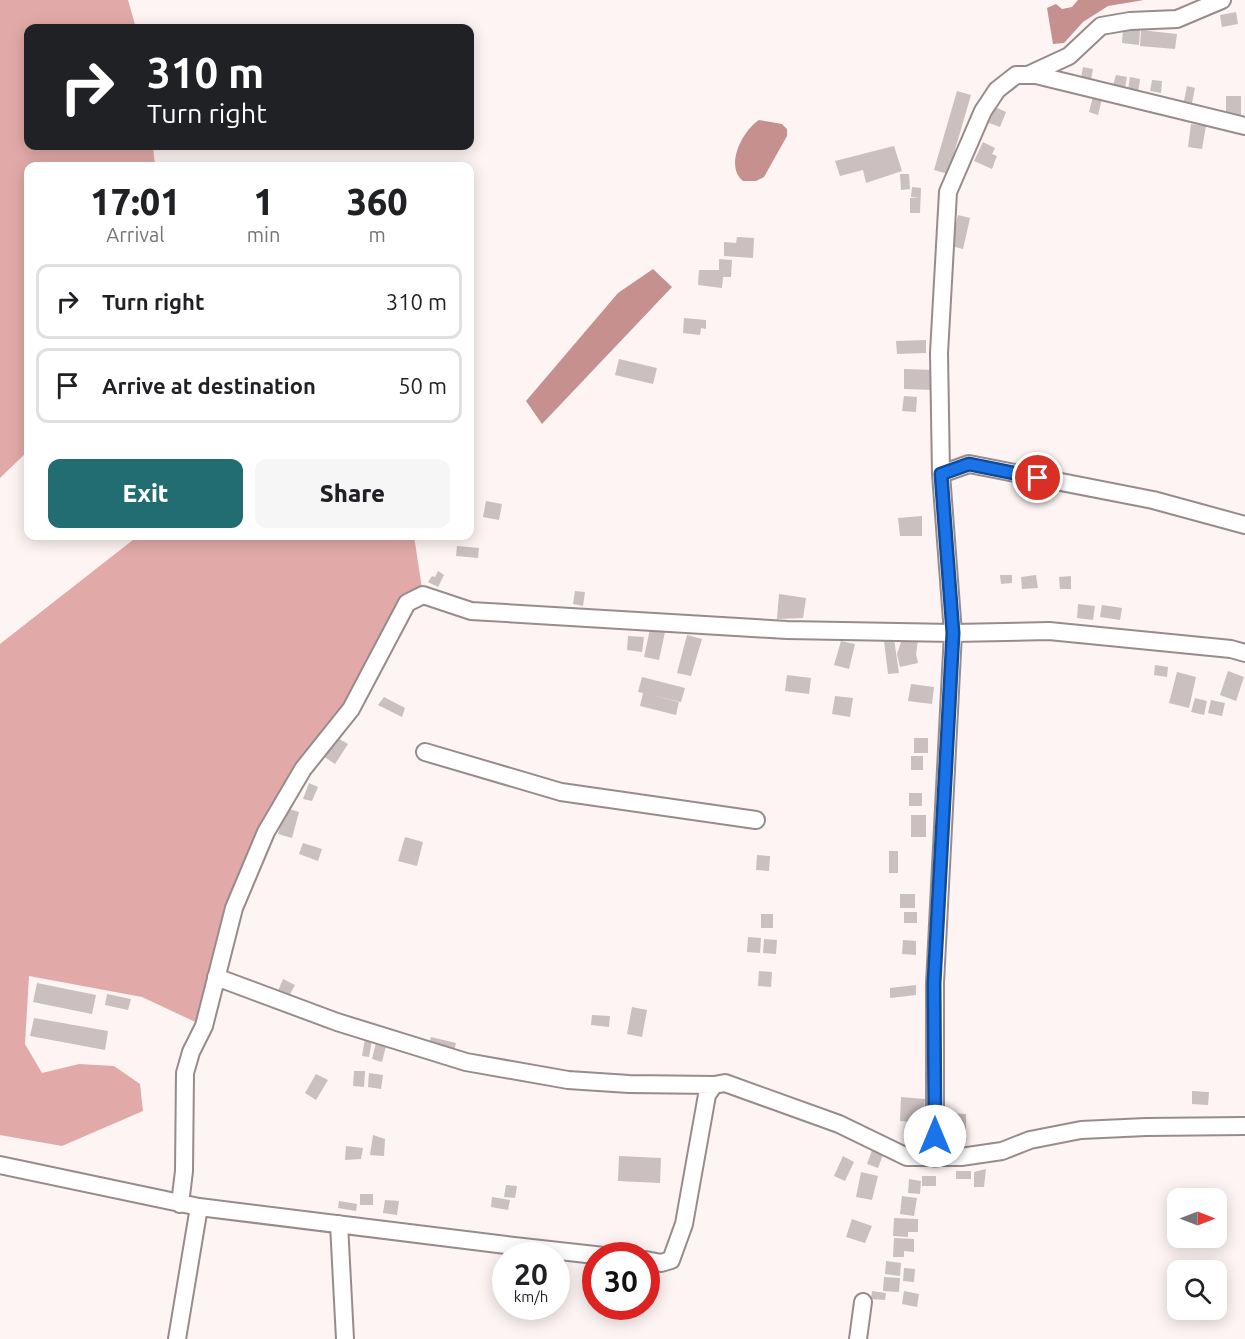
<!DOCTYPE html>
<html lang="en">
<head>
<meta charset="utf-8">
<style>
  :root { --surface:#fff; --page:#f6f6f6; --text:#202124; --muted:#757577; --line:#e0e0e0; --accent:#216d71 }
  body { margin:0; font-family:Ubuntu,sans-serif; background:var(--page); color:var(--text); height:100vh; display:flex; flex-direction:column; font-size:22px; white-space:nowrap }
  * { box-sizing:border-box; margin:0 }
  p { font-size:20px; color:var(--muted) }
  .icon { flex:none; width:33px; height:33px; fill:none; stroke:currentColor; stroke-width:2; stroke-linecap:round; stroke-linejoin:round }
  .map { position:relative; flex:1; overflow:hidden }
  .drawer { position:absolute; left:24px; top:162px; width:450px; height:378px; display:flex; flex-direction:column; background:var(--surface); border-radius:12px; box-shadow:0 3px 15px #0003 }
  .drawer>* { flex:none }
  .banner { position:absolute; left:24px; top:24px; width:450px; height:126px; border-radius:12px; box-shadow:0 3px 15px #0003; background:#202124; color:#fff; overflow:hidden }
  .needle { width:39px; rotate:90deg }
  .controls { position:absolute; left:1167px; top:1188px; display:grid; gap:12px }
  .controls a { display:grid; place-items:center; width:60px; height:60px; border-radius:12px; background:var(--surface); box-shadow:0 3px 15px #0003; font-size:30px }
  .speed { position:absolute; left:492px; top:1242px; display:flex; gap:12px; font-size:30px; font-weight:700; text-align:center }
  .speed>* { display:grid; place-content:center; width:78px; height:78px; border-radius:50%; background:var(--surface); box-shadow:0 3px 15px #0003; line-height:1 }
  .speed small { font-size:15px; font-weight:400 }
  .speed .limit { border:9px solid #d22; background:#fff; color:#111 }
  .pin { position:absolute; display:grid; place-items:center; width:51px; height:51px; color:#fff; margin:-26px; border:3px solid #fff; border-radius:50%; box-shadow:0 2px 6px #0007 }
  .me { position:absolute; width:66px; margin:-33px; rotate:0deg; stroke-linejoin:round; filter:drop-shadow(0 0 4px #0008) }
  .turn { display:flex; align-items:center; gap:21px; height:126px; padding:0 24px; font-size:27px }
  .turn .icon { width:78px; height:78px; stroke-width:2.5 }
  .turn b { display:block; font-size:42px; line-height:51px }
  .eta { display:flex; justify-content:space-evenly; align-items:center; height:102px; text-align:center }
  .eta b { font-size:36px; font-weight:800; line-height:42px }
  .action { display:flex; gap:12px; margin-top:auto; padding:12px 24px }
  .action a { flex:1; height:69px; border-radius:12px; background:var(--accent); color:#fff; font-size:24px; font-weight:800; line-height:69px; text-align:center }
  .action a+a { background:var(--page); color:var(--text) }
  ul { padding:0; list-style:none }
  li { display:flex; align-items:center; gap:18px; height:75px; margin:0 12px 9px; padding:0 12px; border:3px solid var(--line); border-radius:12px }
  li div { flex:1 }
  li b { display:block; font-size:22px }
  li em { font-style:normal }
  .map>svg:first-child { display:block }
  .forest { fill:#e1aaa8 }
  .water { fill:#c5908e }
  .building { fill:#cbbfbf }
  .lines { fill:none; stroke-linecap:round; stroke-linejoin:round }
  .minor-casing { stroke:#978c8b; stroke-width:20 }
  .minor { stroke:#fff; stroke-width:16 }
  .route-casing { stroke:#114b97; stroke-width:15 }
  .route { stroke:#1a73e8; stroke-width:10 }
</style>
</head>
<body>
<div class="map">
<svg width="1245" height="1339" viewBox="0 0 1245 1339">
  <rect width="100%" height="100%" fill="#fdf4f3"/>
  <path class="forest" d="M0,0h128l8,28h-108v118h125l2,20h-127v285l-28,27z
    M138,536h276l9,59 -16,8 -141,229 -62,194 -62,-29 -113,-21 -4,68 17,29 37,-9 35,2 26,18 3,27 -81,35 -62,-11v-491z"/>
  <path class="water" d="M1078,0h66l-36,6 -25,16 -19,21 -11,1 -6,-36 9,-4 6,5 10,-2z
    M759,120l23,4 5,5v7l-23,41 -8,4h-13c-19,-15 0,-51 16,-61z
    M653,269l19,18 -130,137 -16,-23 92,-108z"/>
  <path class="building" d="M1236,12l2,12 -16,3 -2,-12z
    M1123,28l17,1 -1,16 -17,-2z
    M1141,30l36,4 -2,15 -35,-3z
    M1083,67l10,2 -2,11 -10,-2z
    M1116,75l11,2 -2,11 -12,-3z
    M1130,77l10,2 -2,13 -10,-2z
    M1152,80l10,1 -1,12 -11,-2z
    M1187,86l8,2 -3,15 -8,-2z
    M957,91l14,4 -23,79 -14,-4z
    M1226,96h15v21h-15z
    M1093,97l9,2 -4,16 -9,-3z
    M995,107l11,5 -6,15 -11,-4z
    M1191,124l15,2 -4,23 -14,-2z
    M983,142l12,6 -3,6 5,2 -5,13 -18,-8z
    M894,146l8,25 -36,12 -3,-13 -23,6 -5,-15z
    M900,174h9l1,15 -9,1z
    M912,187l9,1 -1,25h-10v-15h10l-9,-1z
    M958,215l12,3 -7,31 -12,-3z
    M737,237l17,1 -1,20 -29,-2v-14l12,1z
    M719,259l13,1 -1,17h-8l-1,11 -24,-3 1,-15h20z
    M684,318l22,2v9l-5,-1 -1,7 -17,-2z
    M926,340v13l-29,1 -1,-13z
    M619,359l38,9 -4,16 -38,-9z
    M904,369l30,1 -1,20 -29,-1z
    M904,396l13,1 -1,15 -14,-1z
    M486,501l16,3 -3,16 -16,-3z
    M922,516v20h-22l-2,-18z
    M457,546l22,2 -1,10 -22,-2z
    M438,571l6,4 -6,12 -10,-5 4,-6 3,1z
    M1000,575h12v8l-11,1z
    M1036,575l2,13 -16,1 -1,-12z
    M1071,576v13h-11l-1,-12z
    M575,591l10,1 -2,14 -10,-2z
    M779,594l27,4 -3,20 -26,1z
    M1078,604l17,2 -2,14 -16,-2z
    M1102,605l20,3 -2,12 -20,-3z
    M650,629l15,3 -6,28 -15,-3z
    M687,635l15,4 -11,37 -14,-3z
    M628,636l16,1 -2,15 -15,-2z
    M894,639l5,34 -11,1 -4,-33z
    M918,640l-2,14 2,9 -18,4 -3,-13 4,-12z
    M841,641l14,3 -6,25 -15,-4z
    M1155,665l13,2 -1,10 -13,-2z
    M1228,671l16,6 -8,24 -16,-6z
    M1177,672l19,5 -7,31 -20,-5z
    M787,675l24,3 -2,16 -24,-3z
    M642,677l43,11 -4,14 -30,-7 28,7 -3,13 -36,-9 3,-13 -5,-1z
    M911,684l23,3 -2,17 -24,-3z
    M835,696l18,2 -3,19 -18,-3z
    M384,697l21,11 -3,9 -24,-12z
    M1195,698l12,3 -3,14 -13,-3z
    M1211,700l14,3 -3,13 -14,-3z
    M336,737l12,7 -13,20 -12,-8z
    M914,738h14v15h-14z
    M911,756h12v14h-12z
    M309,783l9,4 -6,14 -9,-2z
    M909,793h13v13h-13z
    M286,808l13,4 -7,26 -14,-4z
    M911,815h15v22h-15z
    M405,837l18,5 -6,24 -19,-5z
    M303,843l19,6 -4,12 -19,-7z
    M889,851h9v22h-9z
    M757,855l13,1 -1,15 -13,-1z
    M900,894h15v14h-15z
    M904,912h13v11h-13z
    M761,914h12v14h-12z
    M748,937l13,1 -1,15 -13,-1z
    M764,939l13,1 -1,14 -13,-1z
    M903,940l13,1v14l-14,-1z
    M759,971l13,1 -1,15 -13,-1z
    M283,979l12,6 -6,11 -11,-5z
    M37,983l59,12 -4,19 -59,-12z
    M916,985v10l-26,3v-10z
    M107,994l24,5 -3,11 -23,-5z
    M632,1007l15,3 -5,27 -15,-3z
    M592,1015l18,1 -1,11 -18,-2z
    M34,1018l74,13 -3,19 -75,-14z
    M431,1037l25,6 -2,8 -25,-6z
    M365,1039l7,1 -3,17 -7,-1z
    M376,1043l10,3 -4,16 -10,-3z
    M354,1071h11l-1,16 -11,-1z
    M369,1073l14,2 -2,14 -13,-2z
    M316,1074l12,6 -12,20 -11,-7z
    M1192,1091l17,1 -1,13 -16,-1z
    M901,1097l24,2 -2,24 -23,-2z
    M945,1113l21,1v22h-21z
    M373,1135l12,4 -1,17 -14,-1z
    M908,1138l20,1 -1,12 -19,-1z
    M346,1146l17,2 -2,11 -16,1z
    M872,1150l11,5 -5,13 -11,-4z
    M619,1156l42,2 -1,25 -42,-2z
    M843,1156l11,6 -9,19 -11,-5z
    M986,1169l-2,18h-10v-15z
    M956,1171h15v8h-15z
    M861,1172l17,4 -6,24 -16,-3z
    M922,1176h14v10h-14z
    M909,1179l12,2 -1,13 -12,-1z
    M506,1185l11,1 -2,12 -11,-1z
    M360,1194h13v11h-13z
    M902,1196l15,2 -3,18 -14,-2z
    M492,1197l18,3 -2,10 -17,-3z
    M385,1200l14,1 -2,14 -14,-2z
    M339,1201l18,3 -1,7 -18,-3z
    M894,1218l24,1v13h-10v5l-15,-1z
    M852,1219l20,7 -7,17 -19,-6z
    M894,1238l20,1v13l-10,-1v6h-11z
    M886,1261l15,2 -1,13 -15,-2z
    M904,1268l11,1 -1,13 -11,-1z
    M884,1277l16,1 -1,14 -16,-1z
    M872,1291l14,2 -1,7 -14,-1z
    M904,1291l15,3 -2,13 -15,-3z"/>
  <g class="lines">
    <defs>
      <path id="minor" d="M1028,75l41,-19 32,-30 29,-5 47,-2 45,-19
        M941,474l28,-10 184,36 92,25
        M425,752l136,40 195,28
        M216,977l121,45 129,40 102,18 61,4 85,1
        M935,1158v-175l18,-350 -12,-159 -2,-121 9,-161 35,-81 14,-21 19,-15h20l209,51
        M0,1165l199,42 307,38 98,11
        M180,1204l4,-33 1,-98 6,-21 13,-26 30,-118 32,-76 37,-63 48,-60 56,-106 16,-8 48,16 316,19 166,3 96,-2 182,18 14,4
        M339,1224l6,115
        M646,1260l15,3 10,-3 13,-36 23,-129 7,-10 11,-2 114,41 68,33h54l41,-6 28,-11 51,-10 65,-3 99,-1
        M177,1339l22,-132
        M858,1339l5,-37"/>
    </defs>
    <use href="#minor" class="minor-casing"/>
    <use href="#minor" class="minor"/>
  </g>
  <g class="lines">
    <defs>
      <path id="route" d="M935,1136l-1,-153 19,-350 -12,-159 28,-10 69,14"/>
    </defs>
    <use href="#route" class="route-casing"/>
    <use href="#route" class="route"/>
  </g>
</svg>
<div class="controls">
<a><svg class="needle" viewBox="-14 -14 28 28"><path d="M0-13l5 13h-10z" fill="#e53935"/><path d="M0 13l5-13h-10z" fill="#757577"/></svg></a>
<a><svg class="icon" aria-label="search" viewBox="0 0 24 24"><circle cx="10" cy="10" r="6"/><path d="M15 15l6 6"/></svg></a>
</div>
<div class="speed"><div>20<small>km/h</small></div><div class="limit">30</div></div>
<div class="pin" style="left:1038px;top:478px;background:#d93025"><svg class="icon" aria-label="arrive" viewBox="0 0 24 24"><path d="M6 21V4h12l-3 4 3 4H6"/></svg></div>
<svg class="me" style="left:935px;top:1136px" viewBox="-20 -20 40 40"><circle r="19" fill="#fff"/><path d="M0-13L10 11 0 6-10 11z" fill="#1a73e8"/></svg>
<div class="banner">
<div class="turn"><svg class="icon" aria-label="right" viewBox="0 0 24 24"><path d="M7 20v-9h11M14 6l5 5-5 5"/></svg><div><b>310 m</b>Turn right</div></div>
</div>
<section class="drawer">
<div class="eta">
<div><b>17:01</b><p>Arrival</p></div>
<div><b>1</b><p>min</p></div>
<div><b>360</b><p>m</p></div>
</div>
<ul>
<li><svg class="icon" aria-label="right" viewBox="0 0 24 24"><path d="M7 20v-9h11M14 6l5 5-5 5"/></svg><div><b>Turn right</b></div><em>310 m</em></li>
<li><svg class="icon" aria-label="arrive" viewBox="0 0 24 24"><path d="M6 21V4h12l-3 4 3 4H6"/></svg><div><b>Arrive at destination</b></div><em>50 m</em></li>
</ul>
<div class="action"><a>Exit</a><a>Share</a></div>
</section>
</div>
</body>
</html>
